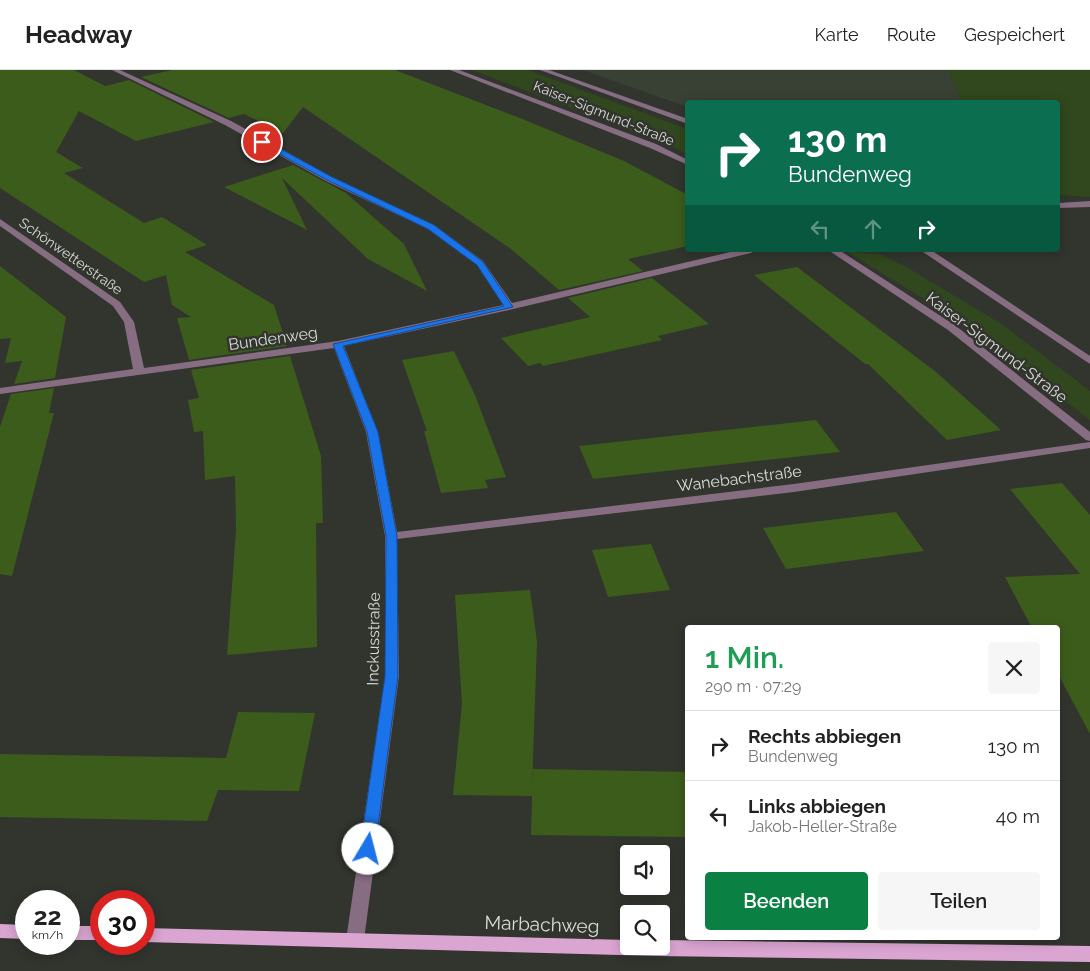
<!DOCTYPE html>
<html lang="de">
<head>
<meta charset="utf-8">
<style>
  :root { --surface:#fff; --page:#f6f6f6; --text:#222; --muted:#767676; --line:#e0e0e0; --accent:#0b8043 }
  body { margin:0; font-family:Raleway,sans-serif; background:var(--page); color:var(--text); height:100vh; display:flex; flex-direction:column; font-size:19px; white-space:nowrap }
  * { box-sizing:border-box; margin:0 }
  p { font-size:16px; color:var(--muted) }
  .icon { flex:none; width:28px; height:28px; fill:none; stroke:currentColor; stroke-width:2; stroke-linecap:round; stroke-linejoin:round }
  .map { position:relative; flex:1; overflow:hidden }
  .sheet { position:absolute; left:685px; top:555px; width:375px; height:315px; display:flex; flex-direction:column; background:var(--surface); border-radius:5px; box-shadow:0 2px 12px #0003 }
  .sheet>* { flex:none }
  .hud { position:absolute; left:685px; top:30px; width:375px; height:152px; border-radius:5px; box-shadow:0 2px 12px #0003; background:#0b6e4f; color:#fff; overflow:hidden }
  .controls { position:absolute; left:620px; top:775px; display:grid; gap:10px }
  .controls a { display:grid; place-items:center; width:50px; height:50px; border-radius:5px; background:var(--surface); box-shadow:0 2px 12px #0003; font-size:25px }
  .speed { position:absolute; left:15px; top:820px; display:flex; gap:10px; font-size:25px; font-weight:700; text-align:center }
  .speed>* { display:grid; place-content:center; width:65px; height:65px; border-radius:50%; background:var(--surface); box-shadow:0 2px 12px #0003; line-height:1 }
  .speed small { font-size:12px; font-weight:400 }
  .speed .limit { border:8px solid #d22; background:#fff; color:#111 }
  .pin { position:absolute; display:grid; place-items:center; width:42px; height:42px; color:#fff; margin:-21px; border:2px solid #fff; border-radius:50%; box-shadow:0 1px 5px #0007 }
  .me { position:absolute; width:55px; margin:-28px; rotate:8deg; stroke-linejoin:round; filter:drop-shadow(0 0 4px #0008) }
  .turn { display:flex; align-items:center; gap:18px; height:105px; padding:0 20px; font-size:22px }
  .turn .icon { width:65px; height:65px; stroke-width:2.5 }
  .turn b { display:block; font-size:35px; line-height:42px }
  .lanes { display:flex; align-items:center; height:48px; padding:0 20px; background:#0003; justify-content:center; gap:25px; direction:ltr }
  .lanes .off { opacity:.35 }
  .round { display:grid; place-items:center; flex:none; width:52px; height:52px; border-radius:5px; background:var(--page) }
  .overview { display:flex; align-items:center; justify-content:space-between; height:85px; padding:0 20px }
  h1 { font-size:30px; font-weight:600; line-height:38px; color:#1e9e55 }
  .button { display:flex; gap:10px; margin-top:auto; padding:10px 20px }
  .button a { flex:1; height:58px; border-radius:5px; background:var(--accent); color:#fff; font-size:20px; font-weight:600; line-height:58px; text-align:center }
  .button a+a { background:var(--page); color:var(--text) }
  ul { padding:0; list-style:none }
  li { display:flex; align-items:center; gap:15px; height:70px; padding:0 20px; border-top:1px solid var(--line) }
  li div { flex:1 }
  li b { display:block; font-size:19px }
  li em { font-style:normal }
  header { display:flex; align-items:center; gap:30px; box-sizing:border-box; height:70px; padding:0 25px; background:var(--surface); border-bottom:1px solid var(--line) }
  header strong { font-size:24px }
  nav { display:flex; gap:28px; margin-inline-start:auto; font-size:18px }
  .map>svg:first-child { display:block }
  .built { fill:#394034 }
  .green { fill:#31471d }
  .building { fill:#3c5c1b }
  .lines { fill:none; stroke-linecap:round; stroke-linejoin:round }
  .minor { fill:#876d82; fill-rule:evenodd }
  .major { fill:#daa5d1; fill-rule:evenodd }
  .route { fill:#1a73e8; stroke:#114b97 }
  .labels { text-anchor:middle; stroke-width:5; stroke-linejoin:round; paint-order:stroke }
  .far-street-label { font-size:14px; fill:#d9dbd7; stroke:#31352e }
  .street-label { font-size:16px; fill:#d9dbd7; stroke:#31352e }
  .near-street-label { font-size:19px; fill:#d9dbd7; stroke:#31352e }
</style>
</head>
<body>
<header>
<strong>Headway</strong>
<nav><a>Karte</a><a>Route</a><a>Gespeichert</a></nav>
</header>
<div class="map">
<svg width="1090" height="901" viewBox="0 0 1090 901">
  <rect width="100%" height="100%" fill="#31352e"/>
  <path class="built" d="M583,0h365l14,32h-274l-1,5z"/>
  <path class="green" d="M472,0h56l159,59v25l-23,-11z
    M948,0h142v127l-32,-2v-93h-96z
    M846,181l36,4 26,13 92,55 90,68v29l-119,-92z"/>
  <path class="building" d="M0,0h74l31,16 24,-6 85,42 -78,19 -57,-30 -23,41 27,16 -19,5 80,50 18,-6 45,28 -22,7 89,53 13,41 -98,14 -12,-42 14,-1 -19,-12 -6,-30 -22,7 -144,-94z
    M172,0h223l130,50 99,41 64,34v51l-60,13 15,12 -84,19 -48,-41 -208,-142 -20,26 -39,-19 -15,4 -88,-41z
    M293,95l53,28 58,51 23,47 -59,-32 -86,-81 25,52 -83,-43z
    M0,196l66,51 -11,61 -41,6 8,-23 -17,2 6,-25 -11,1z
    M797,197l139,105 65,58 -54,10 -79,-76h-3l-111,-89z
    M652,208l57,46 -51,12 4,4 -119,26 -3,-3 -12,3 -27,-28 89,-21 -22,-19z
    M454,281l21,44 31,82 -21,3 3,8 -47,5 -17,-62h3l-25,-71z
    M290,286l31,100 2,67h-7l1,124 -90,8 9,-125 -1,-54 -30,4 -2,-49 -9,1 -6,-32 11,-2 -8,-28z
    M54,318l-5,25h5l-42,163 -12,-2v-147l11,-33z
    M816,350l24,32 -247,27 -14,-33z
    M1062,413l28,32v219l-32,-60v-46h-26l-27,-51 75,-3 -70,-85z
    M896,442l28,39 -138,18 -23,-41z
    M651,474l19,46 -62,7 -16,-47z
    M530,520l7,52 -5,146 1,-19 155,3v65l-157,-2 1,-39 -79,-1 9,-91 -7,-109z
    M238,642l77,1 -16,78 -81,-1 -11,31 -207,-4v-63l226,4z"/>
  <g class="lines">
    <path class="minor" d="M112,0h8l111,51 101,56 102,48 49,36 29,42 227,-53h17l-5,3 -242,57 -165,36 34,86 19,100 397,-48 296,-42v6l-296,44 -397,47 2,137 -35,264 -3,5 -6,2 -6,-2 -3,-5 39,-264v-140l-19,-104 -32,-84 -334,46v-6l133,-19 -9,-47 -11,-16 -113,-80v-7l120,83 14,20 10,46 194,-27 165,-36 -26,-40 -49,-36 -102,-48 -101,-56z
      M450,0h9l197,74 32,16v5l-38,-17z
      M540,0h9l139,49v5z
      M1090,131v6l-32,1v-5z
      M828,180h11l117,76 134,106v9l-4,-1 -138,-110z
      M920,180h11l159,106v8z"/>
    <path class="major" d="M0,854l26,1v14l-26,-1z
      M69,856h32v14h-32z
      M144,858l485,12v6h32v-6l429,6v16l-433,-6 -513,-14z"/>
  </g>
  <path class="route" d="M259,70h5l68,37 102,48 49,37 30,45 -170,39 35,86 19,104 1,140 -23,173 -2,4h-10l-3,-4 25,-173 1,-140 -19,-104 -34,-88 171,-38 -27,-41 -49,-36 -101,-49 -68,-37z"/>
  <g class="labels">
    <g class="far-street-label">
      <text transform="translate(604 43) rotate(22)" y="5">Kaiser-Sigmund-Straße</text>
      <text transform="translate(71 186) rotate(35)" y="5">Schönwetterstraße</text>
    </g>
    <g class="street-label">
      <text transform="translate(273 268) rotate(-8)" y="6">Bundenweg</text>
      <text transform="translate(997 277) rotate(37)" y="6">Kaiser-Sigmund-Straße</text>
      <text transform="translate(739 408) rotate(-7)" y="6">Wanebachstraße</text>
      <text transform="translate(373 569) rotate(-89)" y="6">Inckusstraße</text>
    </g>
    <g class="near-street-label">
      <text transform="translate(542 854) rotate(2)" y="7">Marbachweg</text>
    </g>
  </g>
</svg>
<div class="controls">
<a><svg class="icon" aria-label="sound" viewBox="0 0 24 24"><path d="M4 9h4l5-4v14l-5-4H4zM17 9q2 3 0 6"/></svg></a>
<a><svg class="icon" aria-label="search" viewBox="0 0 24 24"><circle cx="10" cy="10" r="6"/><path d="M15 15l6 6"/></svg></a>
</div>
<div class="speed"><div>22<small>km/h</small></div><div class="limit">30</div></div>
<div class="pin" style="left:262px;top:72px;background:#d93025"><svg class="icon" aria-label="arrive" viewBox="0 0 24 24"><path d="M6 21V4h12l-3 4 3 4H6"/></svg></div>
<svg class="me" style="left:368px;top:779px" viewBox="-20 -20 40 40"><circle r="19" fill="#fff"/><path d="M0-13L10 11 0 6-10 11z" fill="#1a73e8"/></svg>
<div class="hud">
<div class="turn"><svg class="icon" aria-label="right" viewBox="0 0 24 24"><path d="M7 20v-9h11M14 6l5 5-5 5"/></svg><div><b>130 m</b>Bundenweg</div></div>
<div class="lanes"><svg class="icon off" aria-label="left" viewBox="0 0 24 24"><path d="M17 20v-9H6M10 6l-5 5 5 5"/></svg><svg class="icon off" aria-label="ahead" viewBox="0 0 24 24"><path d="M12 20V5M6 11l6-6 6 6"/></svg><svg class="icon" aria-label="right" viewBox="0 0 24 24"><path d="M7 20v-9h11M14 6l5 5-5 5"/></svg></div>
</div>
<section class="sheet">
<div class="overview"><div><h1>1 Min.</h1><p>290 m · 07:29</p></div><a class="round"><svg class="icon" aria-label="close" viewBox="0 0 24 24"><path d="M6 6l12 12M18 6L6 18"/></svg></a></div>
<ul>
<li><svg class="icon" aria-label="right" viewBox="0 0 24 24"><path d="M7 20v-9h11M14 6l5 5-5 5"/></svg><div><b>Rechts abbiegen</b><p>Bundenweg</p></div><em>130 m</em></li>
<li><svg class="icon" aria-label="left" viewBox="0 0 24 24"><path d="M17 20v-9H6M10 6l-5 5 5 5"/></svg><div><b>Links abbiegen</b><p>Jakob-Heller-Straße</p></div><em>40 m</em></li>
</ul>
<div class="button"><a>Beenden</a><a>Teilen</a></div>
</section>
</div>
</body>
</html>
